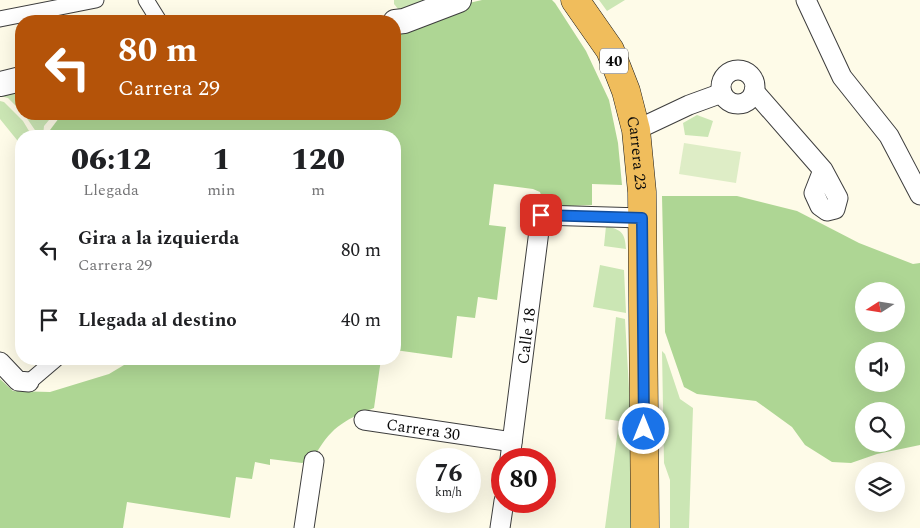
<!DOCTYPE html>
<html lang="es">
<head>
<meta charset="utf-8">
<style>
  :root { --surface:#fff; --page:#f6f6f6; --text:#202124; --muted:#757577 }
  body { margin:0; font-family:Spectral,serif; background:var(--page); color:var(--text); height:100vh; display:flex; flex-direction:column; font-size:19px; white-space:nowrap }
  * { box-sizing:border-box; margin:0 }
  p { font-size:16px; color:var(--muted) }
  .icon { flex:none; width:28px; height:28px; fill:none; stroke:currentColor; stroke-width:2; stroke-linecap:round; stroke-linejoin:round }
  .map { position:relative; flex:1; overflow:hidden }
  .side { position:absolute; left:15px; top:130px; width:386px; height:235px; display:flex; flex-direction:column; background:var(--surface); border-radius:20px; box-shadow:0 5px 20px #0002 }
  .side>* { flex:none }
  .banner { position:absolute; left:15px; top:15px; width:386px; height:105px; border-radius:20px; box-shadow:0 5px 20px #0002; background:#b45309; color:#fff; overflow:hidden }
  .needle { width:32px; rotate:258deg }
  .buttons { position:absolute; left:855px; top:282px; display:grid; gap:10px }
  .buttons a { display:grid; place-items:center; width:50px; height:50px; border-radius:50%; background:var(--surface); box-shadow:0 5px 20px #0002; font-size:25px }
  .speed { position:absolute; left:416px; top:448px; display:flex; gap:10px; font-size:25px; font-weight:700; text-align:center }
  .speed>* { display:grid; place-content:center; width:65px; height:65px; border-radius:50%; background:var(--surface); box-shadow:0 5px 20px #0002; line-height:1 }
  .speed small { font-size:12px; font-weight:400 }
  .speed .limit { border:8px solid #d22; background:#fff; color:#111 }
  .pin { position:absolute; display:grid; place-items:center; width:42px; height:42px; color:#fff; margin:-21px; border-radius:10px; box-shadow:0 2px 8px #0006 }
  .me { position:absolute; width:55px; margin:-28px; rotate:0deg; stroke-linejoin:round; filter:drop-shadow(0 0 4px #0008) }
  .turn { display:flex; align-items:center; gap:18px; height:105px; padding:0 20px; font-size:22px }
  .turn .icon { width:65px; height:65px; stroke-width:2.5 }
  .turn b { display:block; font-size:35px; line-height:42px }
  .eta { display:flex; justify-content:space-evenly; align-items:center; height:85px; text-align:center }
  .eta b { font-size:30px; font-weight:800; line-height:35px }
  ul { padding:0; list-style:none }
  li { display:flex; align-items:center; gap:15px; height:70px; padding:0 20px }
  li div { flex:1 }
  li b { display:block; font-size:19px }
  li em { font-style:normal }
  .map>svg:first-child { display:block }
  .green { fill:#cbe6b4 }
  .forest { fill:#aed694; fill-rule:evenodd }
  .pitch { fill:#deedc6 }
  .lines { fill:none; stroke-linecap:round; stroke-linejoin:round }
  .pedestrian-casing { stroke:#3d3d3d; stroke-width:17 }
  .minor-casing { stroke:#3d3d3d; stroke-width:21 }
  .tertiary-casing { stroke:#3d3d3d; stroke-width:26 }
  .trunk-casing { stroke:#1b1b1b; stroke-width:29 }
  .pedestrian { stroke:#fff; stroke-width:15 }
  .minor { stroke:#fff; stroke-width:19 }
  .tertiary { stroke:#fff; stroke-width:24 }
  .trunk { stroke:#f0bd5c; stroke-width:28 }
  .route-casing { stroke:#114b97; stroke-width:12 }
  .route { stroke:#1a73e8; stroke-width:9 }
  .labels { text-anchor:middle; stroke-width:5; stroke-linejoin:round; paint-order:stroke }
  .shield { fill:#fff; stroke:#545454; stroke-width:1 }
  .shield-label { font-size:15px; font-weight:bold; fill:#0a0a0a }
  .street-label { font-size:16px; fill:#0a0a0a; stroke:#fff }
</style>
</head>
<body>
<div class="map">
<svg width="920" height="528" viewBox="0 0 920 528">
  <rect width="100%" height="100%" fill="#fefbe8"/>
  <path class="green" d="M394,0h44l-35,15 -9,-11z
    M599,0h26l-18,11z
    M21,87v24l-13,-13 -8,-2v-5z
    M0,101l4,1 19,19 9,15h-11v9l-21,-26z
    M24,114h30l-10,12 -1,10h-4z
    M697,115l16,6 -5,16 -23,-2 -2,-12z
    M606,226c16,4 19,7 20,23l-22,-3z
    M600,265l24,5 2,43 -33,-6z
    M616,317l9,2 6,105v104h-26l14,-107 -14,-2z
    M662,351l3,3 15,45 13,9 -4,120h-19v-48l-6,-17z"/>
  <path class="forest" d="M482,0h70l3,3 31,48 23,49 9,43 4,42 -30,-1v21l-47,2 -5,-15 -7,-3 -39,-5 -5,41 17,2 -9,73 -19,-3 -3,21 -18,-2 -5,42 -57,-8v-214h-347l2,-6 12,-16h333v-84l74,-27z
    M662,196h75l60,15 62,32 54,21 7,-1v182l-43,9 -26,9 -19,-1 -27,-17 -13,-18 -36,-26 -59,-7 -13,-7 -19,-55zM864,291h32v33h-32zM864,351h32v33h-32zM864,411h32v33h-32z
    M134,359h247l-7,49c-32,13 -44,20 -61,51l-11,4 -32,-4v6l-15,-3 -3,17 -16,-2 -6,41 -103,-16 -4,26h-123v-149l13,12 37,1 59,-18z"/>
  <path class="pitch" d="M684,143l57,9 -5,31 -57,-9z"/>
  <g class="lines">
    <defs>
      <path id="pedestrian" d="M146,0l13,21
        M0,19l96,-19
        M29,382l27,-23"/>
      <g id="minor">
        <path d="M806,0l36,77 47,59 31,59"/>
        <circle cx="738" cy="87" r="17"/>
        <path d="M754,91l69,79 15,28 -3,11 -8,2 -7,-5 -6,-13 9,-23"/>
        <path d="M636,130l53,-25 33,-12"/>
        <path d="M0,362l18,19 11,1"/>
        <path id="s1" d="M364,420l148,22"/>
        <path id="s2" d="M510,459l31,-244 101,3"/>
        <path d="M304,528l10,-67"/>
        <path d="M500,528l4,-27"/>
      </g>
      <path id="tertiary" d="M395,22l9,-1 55,-21
        M0,84l21,-5"/>
      <g id="trunk">
        <path id="s3" d="M575,0l35,50 16,41 10,39 6,62 3,336"/>
      </g>
    </defs>
    <use href="#pedestrian" class="pedestrian-casing"/>
    <use href="#minor" class="minor-casing"/>
    <use href="#tertiary" class="tertiary-casing"/>
    <use href="#trunk" class="trunk-casing"/>
    <use href="#pedestrian" class="pedestrian"/>
    <use href="#minor" class="minor"/>
    <use href="#tertiary" class="tertiary"/>
    <use href="#trunk" class="trunk"/>
  </g>
  <g class="lines">
    <defs>
      <path id="route" d="M541,215l101,3 2,211"/>
    </defs>
    <use href="#route" class="route-casing"/>
    <use href="#route" class="route"/>
  </g>
  <g class="labels">
    <rect class="shield" x="600" y="48.5" width="28" height="25" rx="4"/>
    <g class="shield-label">
      <text x="614" y="66">40</text>
    </g>
    <g class="street-label">
      <text dy="6" stroke="none"><textPath href="#s3" startOffset="168">Carrera 23</textPath></text>
      <text dy="6" stroke="none"><textPath href="#s2" startOffset="124">Calle 18</textPath></text>
      <text dy="6" stroke="none"><textPath href="#s1" startOffset="60">Carrera 30</textPath></text>
    </g>
  </g>
</svg>
<div class="buttons">
<a><svg class="needle" viewBox="-14 -14 28 28"><path d="M0-13l5 13h-10z" fill="#e53935"/><path d="M0 13l5-13h-10z" fill="#757577"/></svg></a>
<a><svg class="icon" aria-label="sound" viewBox="0 0 24 24"><path d="M4 9h4l5-4v14l-5-4H4zM17 9q2 3 0 6"/></svg></a>
<a><svg class="icon" aria-label="search" viewBox="0 0 24 24"><circle cx="10" cy="10" r="6"/><path d="M15 15l6 6"/></svg></a>
<a><svg class="icon" aria-label="layers" viewBox="0 0 24 24"><path d="M12 4l9 5-9 5-9-5zM3 14l9 5 9-5"/></svg></a>
</div>
<div class="speed"><div>76<small>km/h</small></div><div class="limit">80</div></div>
<div class="pin" style="left:541px;top:215px;background:#d93025"><svg class="icon" aria-label="arrive" viewBox="0 0 24 24"><path d="M6 21V4h12l-3 4 3 4H6"/></svg></div>
<svg class="me" style="left:644px;top:429px" viewBox="-20 -20 40 40"><circle r="17" fill="#1a73e8" stroke="#fff" stroke-width="3"/><path d="M0-11L8 9 0 5-8 9z" fill="#fff"/></svg>
<div class="banner">
<div class="turn"><svg class="icon" aria-label="left" viewBox="0 0 24 24"><path d="M17 20v-9H6M10 6l-5 5 5 5"/></svg><div><b>80 m</b>Carrera 29</div></div>
</div>
<section class="side">
<div class="eta">
<div><b>06:12</b><p>Llegada</p></div>
<div><b>1</b><p>min</p></div>
<div><b>120</b><p>m</p></div>
</div>
<ul>
<li><svg class="icon" aria-label="left" viewBox="0 0 24 24"><path d="M17 20v-9H6M10 6l-5 5 5 5"/></svg><div><b>Gira a la izquierda</b><p>Carrera 29</p></div><em>80 m</em></li>
<li><svg class="icon" aria-label="arrive" viewBox="0 0 24 24"><path d="M6 21V4h12l-3 4 3 4H6"/></svg><div><b>Llegada al destino</b></div><em>40 m</em></li>
</ul>
</section>
</div>
</body>
</html>
